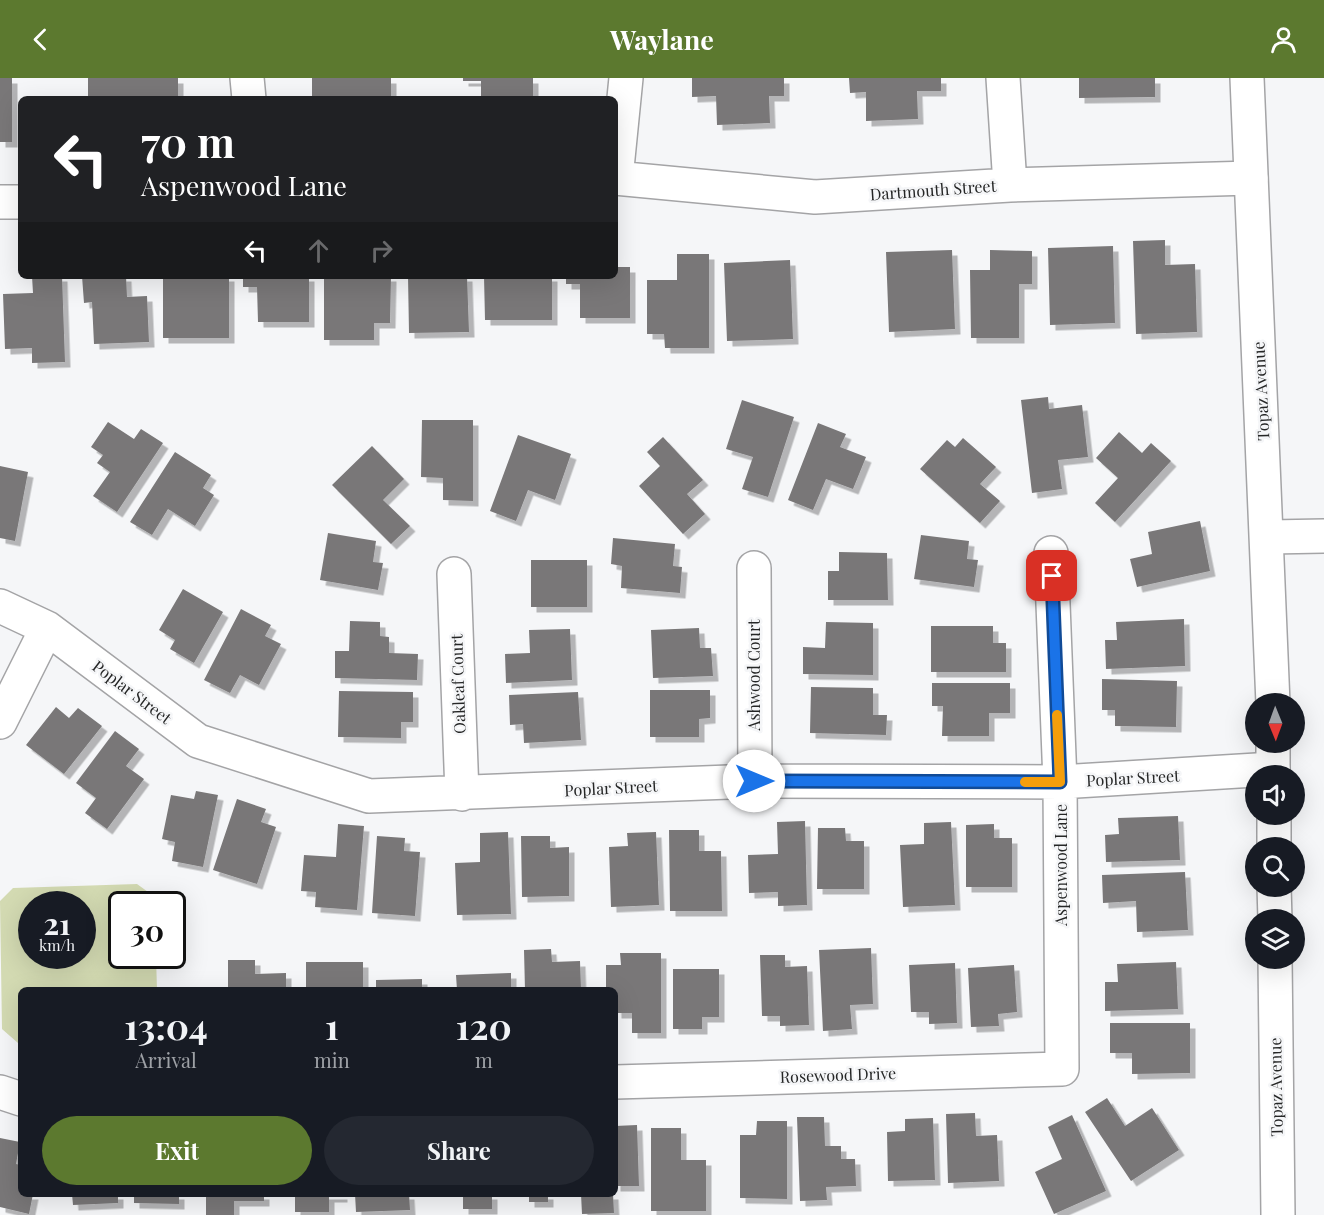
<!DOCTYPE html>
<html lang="en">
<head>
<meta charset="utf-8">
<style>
  :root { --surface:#171b24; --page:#242831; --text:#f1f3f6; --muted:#9ea1a6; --accent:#5c792f }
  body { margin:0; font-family:"Playfair Display",serif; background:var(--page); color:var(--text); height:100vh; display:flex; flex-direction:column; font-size:22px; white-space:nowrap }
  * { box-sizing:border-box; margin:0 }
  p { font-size:20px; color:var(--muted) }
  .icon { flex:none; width:33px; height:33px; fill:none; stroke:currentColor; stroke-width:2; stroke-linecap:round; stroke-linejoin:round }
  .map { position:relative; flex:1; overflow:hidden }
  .details { position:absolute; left:18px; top:909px; width:600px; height:210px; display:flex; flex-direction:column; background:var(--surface); border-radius:9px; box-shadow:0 6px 24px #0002 }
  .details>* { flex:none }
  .top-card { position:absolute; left:18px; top:18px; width:600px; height:183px; border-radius:9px; box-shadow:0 6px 24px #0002; background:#202124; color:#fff; overflow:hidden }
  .needle { width:39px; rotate:179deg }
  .tools { position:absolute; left:1245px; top:615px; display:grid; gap:12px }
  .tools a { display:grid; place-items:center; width:60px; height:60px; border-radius:50%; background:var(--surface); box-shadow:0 6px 24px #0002; font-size:30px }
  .speed { position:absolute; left:18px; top:813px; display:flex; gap:12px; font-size:30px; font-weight:700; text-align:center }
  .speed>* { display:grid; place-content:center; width:78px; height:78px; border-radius:50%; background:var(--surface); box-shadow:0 6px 24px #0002; line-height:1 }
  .speed small { font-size:15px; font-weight:400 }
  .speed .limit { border:3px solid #111; border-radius:9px; background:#fff; color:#111 }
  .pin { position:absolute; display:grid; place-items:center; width:51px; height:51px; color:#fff; margin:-26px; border-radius:12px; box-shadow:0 3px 9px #0006 }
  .me { position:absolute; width:66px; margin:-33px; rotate:90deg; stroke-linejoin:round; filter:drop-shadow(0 0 4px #0008) }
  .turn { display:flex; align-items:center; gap:21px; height:126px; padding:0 24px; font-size:27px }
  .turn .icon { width:78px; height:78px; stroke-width:2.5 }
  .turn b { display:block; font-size:42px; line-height:51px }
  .lanes { display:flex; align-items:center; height:57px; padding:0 24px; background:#0003; justify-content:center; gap:30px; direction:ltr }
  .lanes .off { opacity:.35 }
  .eta { display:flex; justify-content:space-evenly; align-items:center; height:102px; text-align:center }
  .eta b { font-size:36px; font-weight:700; line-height:42px }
  .button { display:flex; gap:12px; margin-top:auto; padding:12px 24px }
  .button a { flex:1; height:69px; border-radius:36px; background:var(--accent); color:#fff; font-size:24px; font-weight:700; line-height:69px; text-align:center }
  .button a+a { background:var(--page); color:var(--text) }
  header { display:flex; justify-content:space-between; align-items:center; height:78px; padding:0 24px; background:var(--accent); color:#fff; font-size:27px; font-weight:700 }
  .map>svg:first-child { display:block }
  .green { fill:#d3dab2; fill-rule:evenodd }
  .building { fill:#797778; filter:url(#shadow) }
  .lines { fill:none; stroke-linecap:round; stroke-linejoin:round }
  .street-casing { stroke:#a4a4a6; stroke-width:36 }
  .secondary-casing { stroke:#a4a4a6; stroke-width:36 }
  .street { stroke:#fff; stroke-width:33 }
  .secondary { stroke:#fff; stroke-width:33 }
  .route-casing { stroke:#114b97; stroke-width:15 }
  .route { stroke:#1a73e8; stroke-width:10 }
  .slow { stroke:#f59e0b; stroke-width:10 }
  .labels { text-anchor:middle; stroke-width:5; stroke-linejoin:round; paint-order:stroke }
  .street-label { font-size:16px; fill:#252626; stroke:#f5f6f8 }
</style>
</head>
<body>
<header><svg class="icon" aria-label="back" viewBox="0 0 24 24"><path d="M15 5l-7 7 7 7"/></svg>Waylane<svg class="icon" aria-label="person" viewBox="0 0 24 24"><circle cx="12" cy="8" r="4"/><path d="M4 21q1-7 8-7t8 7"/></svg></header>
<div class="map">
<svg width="1324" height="1137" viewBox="0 0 1324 1137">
  <defs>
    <filter id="shadow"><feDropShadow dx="5.5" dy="5.5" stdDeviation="0" flood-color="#0004"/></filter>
  </defs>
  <rect width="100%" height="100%" fill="#f5f6f8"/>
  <path class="green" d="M137,806l18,13v7h-33v52h34l1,34h-136v53h-3l-16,-14 -2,-128 13,-13zM32,826h50v52h-50z"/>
  <path class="building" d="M0,0h12v64h-12z
    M88,0h90v21h-90z
    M312,0h79v21h-79z
    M463,0h70v21h-52v-18h-18z
    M692,0h92v18h-15l1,27 -53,2 -1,-29 -24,1z
    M849,0h92v13h-24l1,28 -52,2v-29l-16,1z
    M1079,0h76v19l-76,1z
    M1165,162v25l30,-1 2,68 -61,2 -3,-93z
    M1113,168l2,77 -65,2 -2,-77z
    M952,172l3,79 -66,3 -3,-80z
    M990,172l42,1v33h-13v54h-48l-1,-68h20z
    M677,176h32v94h-44l-1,-14h-17v-54h30z
    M790,182l3,79 -66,2 -3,-78z
    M615,189h15v51h-50v-34h-14v-8h49z
    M32,198h30l3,86 -33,1v-15l-27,1 -2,-55 30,-1z
    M82,198h44l1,21 20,-1 2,46 -55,2 -2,-42 -8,1z
    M163,198h66v62h-66z
    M243,198h66v46h-51l-1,-35h-14z
    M324,198h67l-1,47h-16v17h-50z
    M408,198h59l2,56 -60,1z
    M484,198h68v44h-67z
    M1048,319l1,12 33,-4 6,52 -30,3 4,29 -30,4 -11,-93z
    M742,322l52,17 -26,80 -26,-8 11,-32 -27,-8z
    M422,342h51v81l-30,-1v-22l-22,-1z
    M108,344l26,17 7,-10 22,14 -46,69 -24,-16 17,-24 -13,-9 6,-8 -12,-8z
    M818,345l28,11 -6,13 26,10 -13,32 -27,-10 -13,31 -25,-10z
    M1119,354l23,21 9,-10 20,18 -56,61 -20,-19 23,-25 -22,-20z
    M518,357l53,19 -16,46 -27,-10 -12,31 -26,-10z
    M663,359l40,43 -16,14 18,20 -22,20 -44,-48 21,-20 -13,-14z
    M963,360l33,29 -16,17 20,17 -20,22 -60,-54 27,-29 8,7z
    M372,368l32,33 -21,21 27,26 -19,18 -59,-59z
    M175,374l36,23 -8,13 11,7 -19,31 -27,-17 -16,26 -22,-13z
    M0,388l28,6 -13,69 -15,-3z
    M1200,443l10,50 -73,16 -7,-28 22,-5 -4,-22z
    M328,455l48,8 -3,21 10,1 -5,27 -58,-10z
    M921,457l48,6 -2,18 11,1 -4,27 -60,-8z
    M613,460l62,6 -2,22 9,1 -2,26 -59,-5 1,-22 -11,-2z
    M839,474l48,1 1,47h-60v-29h11z
    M531,482h56v47h-56z
    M183,511l40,23 -29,51 -24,-14 5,-9 -16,-10z
    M241,531l30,16 -6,11 16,8 -22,41 -19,-10 -10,18 -26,-13z
    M1184,541l1,47 -79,3 -1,-29h12l-1,-18z
    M350,543l30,1v14l9,1v16l29,1 -1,26 -82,-2v-27h14z
    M826,544l47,1v52l-70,-1v-27l22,1z
    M931,548h62v17h13v29h-75z
    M699,550l1,20h11l2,28 -60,2 -2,-48z
    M570,551l2,51 -66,3 -1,-29 25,-1 -1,-23z
    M1102,601l75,2 -1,46 -61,-1v-16h-13z
    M932,605h78v30h-21v23h-47l1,-30h-11z
    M811,609l62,1v27h14l-1,20 -76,-2z
    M650,612h60v28l-11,1v18h-49z
    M339,613l74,1v30h-12v16l-63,-1z
    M578,614l3,48 -57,3 -1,-19 -13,1 -1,-30z
    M56,629l13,11 9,-10 24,18 -38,48 -38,-29z
    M115,653l24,18 -13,17 18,13 -37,50 -22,-16 11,-15 -20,-15z
    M196,713l22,4 -15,72 -31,-6 3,-19 -13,-3 9,-44 23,4z
    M237,721l29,10 -5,13 15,5 -19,57 -44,-14z
    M1178,738l2,44 -74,2 -1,-27 14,-1 -1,-16z
    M805,743l2,84 -29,1v-14l-29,1 -1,-38 30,-1 -1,-32z
    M951,744l4,83 -52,2 -3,-62 24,-1v-21z
    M338,746l26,2 -7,84 -42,-3 1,-15 -15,-1 3,-36 32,2z
    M994,746v14h18v49h-46v-62z
    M818,750h27l1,13h18v48h-47z
    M669,752h30v21h22l1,60h-52z
    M508,754l3,82 -54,1 -2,-52 25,-1v-29z
    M656,754l3,73 -48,2 -2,-60 19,-1 -1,-13z
    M377,758l28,2 -1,13 16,1 -5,64 -43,-3z
    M521,758h29v12l19,-1v49l-47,1z
    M1185,794l3,58 -51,2 -1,-31 -33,2 -1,-28z
    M871,870l2,56 -23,1 2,24 -29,2 -4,-81z
    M551,871l1,13 28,-1 1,29h-56l-1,-40z
    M620,875h41v80h-29v-20h-16l-1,-23h-9v-25h15z
    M760,877h25v12l22,-1 2,59 -29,1v-10h-18z
    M228,882h27v14l31,-1v17h-58z
    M306,884h57v28h-57z
    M1176,884l2,47 -73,2v-29h13l-1,-18z
    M955,885l2,60 -28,1v-12h-18l-2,-47z
    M1014,887l3,47 -19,2 1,12 -28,1 -3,-59z
    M673,891h46v48h-17v12h-29z
    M511,895v17h-54l-1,-15z
    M422,901v11h-46v-10z
    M1110,945h80v50l-58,1v-21h-22z
    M1107,1020l18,28 27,-18 27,42 -48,31 -46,-69z
    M975,1035l1,23 21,-1 2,46 -51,2 -2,-69z
    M1072,1037l34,76 -52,23 -19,-42 27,-13 -14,-32z
    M797,1039h27l1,29h16v13h14l1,27 -30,1 1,13 -27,1z
    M933,1040l2,62 -47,1 -1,-49 18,-1v-12z
    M757,1043h30v78l-47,-1v-63h16z
    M637,1047l2,61h-24v-60z
    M651,1050h30v32h25v51h-55z
    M0,1060l20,4 -4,22 5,1v29h12l-4,20 -29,-7z
    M72,1116h46v9l-45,2z
    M134,1116h45v10l-45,-1z
    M206,1116h58v7h-30v14h-28z
    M295,1116h47v3h-13v15h-34z
    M355,1116h54l1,16 -54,2z
    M463,1116h29v15h-29z
    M529,1116h19v8h-19z
    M581,1116h32l1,19 -32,1z"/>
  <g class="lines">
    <defs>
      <path id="street" d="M247,0l2,21
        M1003,0l7,107
        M615,100l200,19 195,-12 241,-7
        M616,100l10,-100
        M0,124h21
        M1267,459l57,-1
        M754,490l1,213
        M454,496l8,220
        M0,528l47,22 151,113 171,55 386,-15 305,1 213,-13
        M0,644l47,-94
        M615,1004l447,-13 -2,-287 -9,-229
        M0,1014l21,7"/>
      <path id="secondary" d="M1247,0l26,626
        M1273,664v34
        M1274,736v34
        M1274,808l1,34
        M1275,880l3,257"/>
    </defs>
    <use href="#street" class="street-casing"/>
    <use href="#secondary" class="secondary-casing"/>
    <use href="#street" class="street"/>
    <use href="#secondary" class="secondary"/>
  </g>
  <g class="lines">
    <defs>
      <path id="route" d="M754,703l306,1 -8,-206"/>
    </defs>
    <use href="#route" class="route-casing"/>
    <use href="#route" class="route"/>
    <path class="slow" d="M1025,704h35l-3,-67"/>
  </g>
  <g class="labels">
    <g class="street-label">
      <text transform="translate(933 112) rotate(-4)" y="6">Dartmouth Street</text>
      <text transform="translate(1261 313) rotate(-93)" y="6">Topaz Avenue</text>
      <text transform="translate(754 597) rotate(-90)" y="6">Ashwood Court</text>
      <text transform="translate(458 606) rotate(-92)" y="6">Oakleaf Court</text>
      <text transform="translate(132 614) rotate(37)" y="6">Poplar Street</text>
      <text transform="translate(1133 700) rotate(-3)" y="6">Poplar Street</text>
      <text transform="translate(611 710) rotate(-3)" y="6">Poplar Street</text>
      <text transform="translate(1061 787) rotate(-90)" y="6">Aspenwood Lane</text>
      <text transform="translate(838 997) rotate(-2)" y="6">Rosewood Drive</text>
      <text transform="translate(1276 1009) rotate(-91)" y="6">Topaz Avenue</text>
    </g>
  </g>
</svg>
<div class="tools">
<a><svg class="needle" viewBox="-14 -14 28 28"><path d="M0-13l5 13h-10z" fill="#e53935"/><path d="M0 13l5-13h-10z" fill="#9ea1a6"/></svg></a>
<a><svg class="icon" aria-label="sound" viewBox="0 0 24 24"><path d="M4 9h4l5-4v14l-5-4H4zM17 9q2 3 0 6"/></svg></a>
<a><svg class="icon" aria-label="search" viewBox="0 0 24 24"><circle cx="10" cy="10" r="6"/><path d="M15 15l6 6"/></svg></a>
<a><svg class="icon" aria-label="layers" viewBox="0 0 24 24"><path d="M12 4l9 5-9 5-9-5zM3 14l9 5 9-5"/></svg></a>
</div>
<div class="speed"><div>21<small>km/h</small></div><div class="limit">30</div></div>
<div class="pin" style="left:1052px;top:498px;background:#d93025"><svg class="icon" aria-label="arrive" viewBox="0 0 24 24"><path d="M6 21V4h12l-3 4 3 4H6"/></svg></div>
<svg class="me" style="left:754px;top:703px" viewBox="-20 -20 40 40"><circle r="19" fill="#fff"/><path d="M0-13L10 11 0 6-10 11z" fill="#1a73e8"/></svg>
<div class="top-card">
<div class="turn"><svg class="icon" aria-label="left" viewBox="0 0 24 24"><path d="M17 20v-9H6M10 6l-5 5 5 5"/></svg><div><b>70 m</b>Aspenwood Lane</div></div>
<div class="lanes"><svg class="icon" aria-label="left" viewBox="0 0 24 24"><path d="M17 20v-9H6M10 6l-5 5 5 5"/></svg><svg class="icon off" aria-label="ahead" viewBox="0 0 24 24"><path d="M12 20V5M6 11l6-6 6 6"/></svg><svg class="icon off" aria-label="right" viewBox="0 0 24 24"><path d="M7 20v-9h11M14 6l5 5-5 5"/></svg></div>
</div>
<section class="details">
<div class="eta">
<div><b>13:04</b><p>Arrival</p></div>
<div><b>1</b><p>min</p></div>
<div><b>120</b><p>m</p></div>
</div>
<div class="button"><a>Exit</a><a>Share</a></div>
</section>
</div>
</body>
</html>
